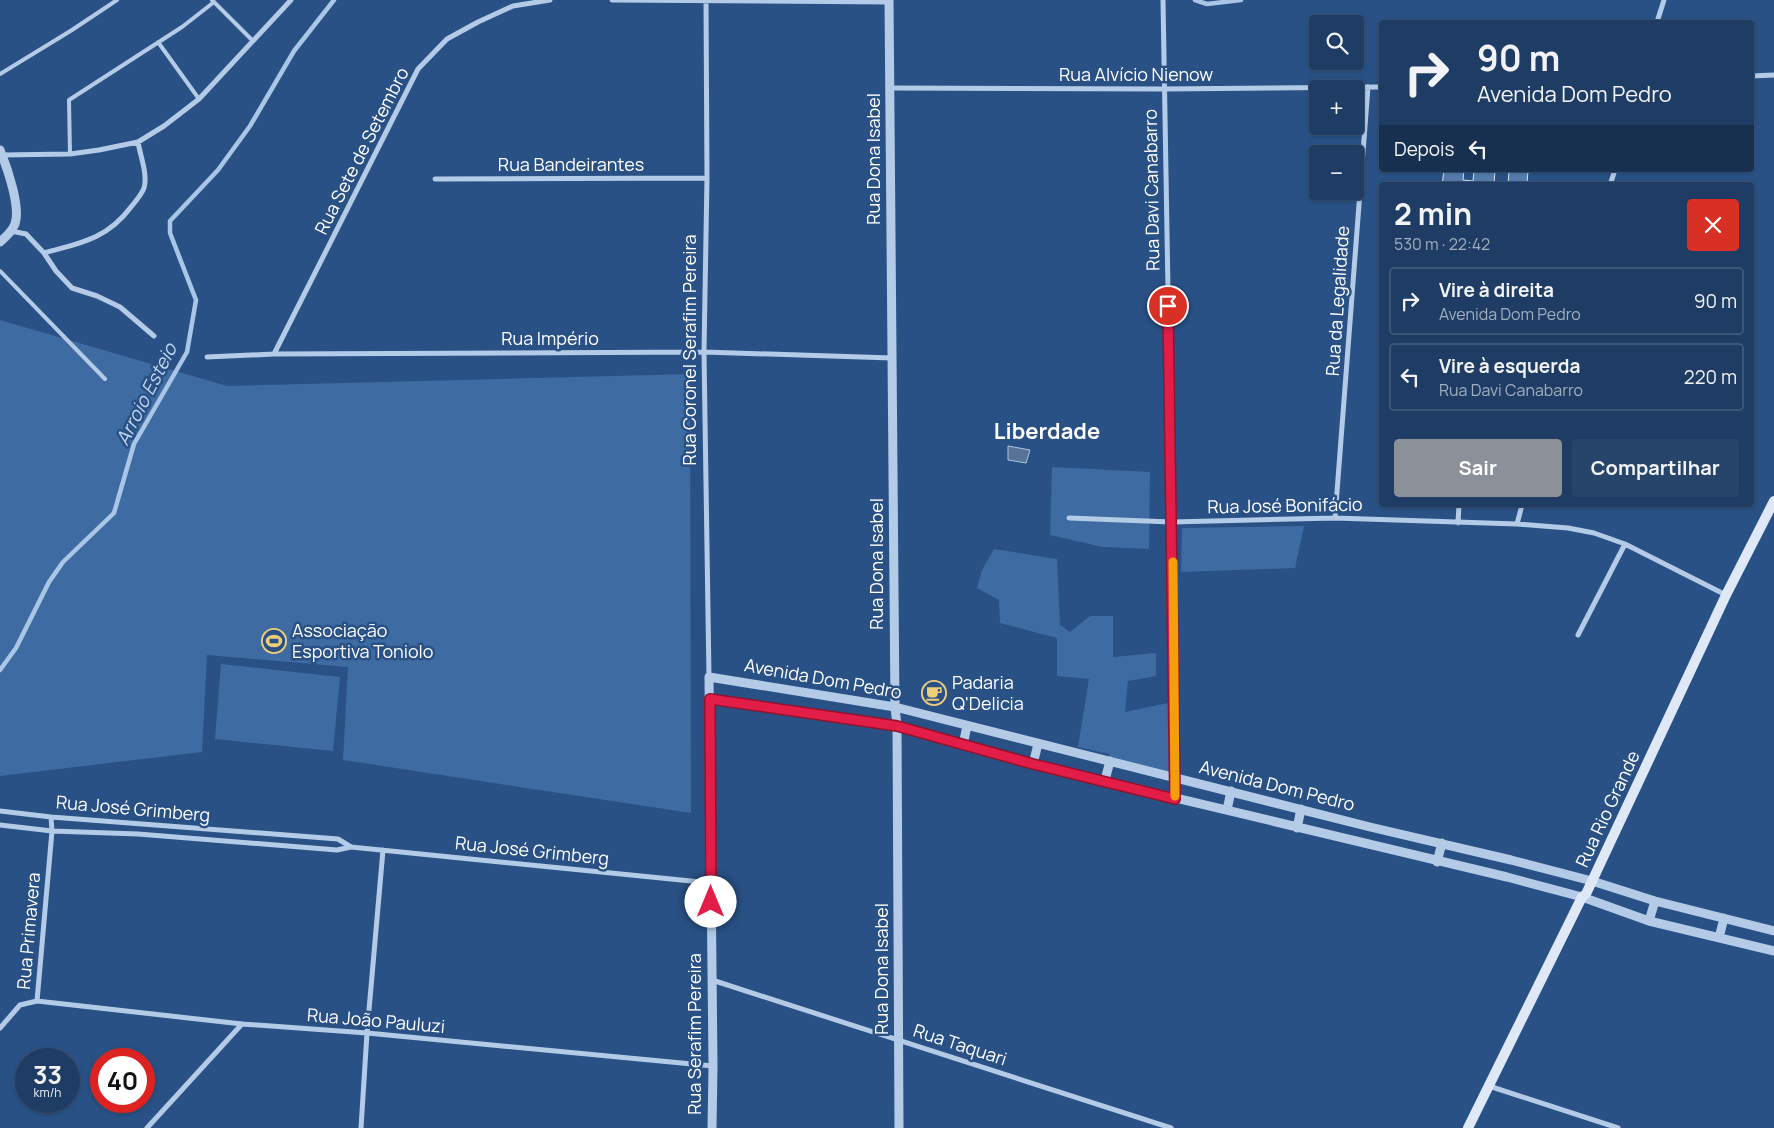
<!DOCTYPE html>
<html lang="pt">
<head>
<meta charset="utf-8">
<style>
  :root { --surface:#1f3d64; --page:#27446a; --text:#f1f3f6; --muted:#a1aebf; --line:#3c5678; --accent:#8c9099 }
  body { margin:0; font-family:Manrope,sans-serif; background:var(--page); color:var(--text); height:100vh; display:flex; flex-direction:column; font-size:19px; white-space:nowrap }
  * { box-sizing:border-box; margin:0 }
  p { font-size:16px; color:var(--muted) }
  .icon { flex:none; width:28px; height:28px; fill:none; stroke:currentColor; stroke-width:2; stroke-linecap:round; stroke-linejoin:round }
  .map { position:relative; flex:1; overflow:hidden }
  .side { position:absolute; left:1379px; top:182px; width:375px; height:325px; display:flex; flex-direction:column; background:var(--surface); border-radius:5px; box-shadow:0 1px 4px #0004,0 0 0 1px var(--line) }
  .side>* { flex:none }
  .banner { position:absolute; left:1379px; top:20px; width:375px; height:152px; border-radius:5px; box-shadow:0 1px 4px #0004,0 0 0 1px var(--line); background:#1f3d64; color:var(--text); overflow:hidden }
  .fabs { position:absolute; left:1309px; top:15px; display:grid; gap:10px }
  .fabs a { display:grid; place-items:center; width:55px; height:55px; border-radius:5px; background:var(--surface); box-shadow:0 1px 4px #0004,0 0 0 1px var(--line); font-size:25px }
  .speed { position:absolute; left:15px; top:1048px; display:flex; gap:10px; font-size:25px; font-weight:700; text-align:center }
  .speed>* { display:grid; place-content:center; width:65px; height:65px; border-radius:50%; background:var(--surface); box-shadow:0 1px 4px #0004,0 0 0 1px var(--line); line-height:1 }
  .speed small { font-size:12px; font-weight:400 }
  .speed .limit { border:8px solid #d22; background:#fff; color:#111 }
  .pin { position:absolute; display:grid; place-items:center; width:42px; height:42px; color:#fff; margin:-21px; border:2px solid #fff; border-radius:50%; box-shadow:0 1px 5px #0007 }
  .me { position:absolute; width:55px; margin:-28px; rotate:0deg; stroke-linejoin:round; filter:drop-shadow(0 0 4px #0008) }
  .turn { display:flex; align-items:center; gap:18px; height:105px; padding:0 15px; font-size:22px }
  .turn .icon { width:65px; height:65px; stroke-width:2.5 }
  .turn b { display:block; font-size:35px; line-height:42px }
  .then { display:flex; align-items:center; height:48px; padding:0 15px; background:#0003; gap:10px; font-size:19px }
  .round { display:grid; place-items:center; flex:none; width:52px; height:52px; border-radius:5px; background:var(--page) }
  .summary { display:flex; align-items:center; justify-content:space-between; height:85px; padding:0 15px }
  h1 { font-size:30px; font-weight:700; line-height:38px }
  .primary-button { display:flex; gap:10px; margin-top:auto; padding:10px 15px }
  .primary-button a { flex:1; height:58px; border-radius:5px; background:var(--accent); color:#fff; font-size:20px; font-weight:700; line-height:58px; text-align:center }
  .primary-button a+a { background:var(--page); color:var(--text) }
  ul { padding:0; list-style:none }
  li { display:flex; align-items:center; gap:15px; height:68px; margin:0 10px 8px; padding:0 5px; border:2px solid var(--line); border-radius:5px }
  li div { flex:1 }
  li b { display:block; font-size:19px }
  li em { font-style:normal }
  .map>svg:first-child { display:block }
  .green { fill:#3e6ba1 }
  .water { fill:#577397; stroke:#a9c6e7 }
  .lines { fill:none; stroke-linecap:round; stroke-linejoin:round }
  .stream { stroke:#a9c6e7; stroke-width:4.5 }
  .building { fill:#567dae; stroke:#d7e5f6 }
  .service { stroke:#b4cbe7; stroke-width:4 }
  .minor { stroke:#b4cbe7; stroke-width:5 }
  .tertiary { stroke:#b4cbe7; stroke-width:9 }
  .secondary { stroke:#dee8f7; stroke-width:10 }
  .route-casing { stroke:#92132f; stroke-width:12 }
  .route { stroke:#e11d48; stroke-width:9 }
  .slow { stroke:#f59e0b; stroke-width:9 }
  .labels { text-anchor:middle; stroke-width:5; stroke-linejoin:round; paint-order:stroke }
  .street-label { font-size:18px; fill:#fff; stroke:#295185 }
  .poi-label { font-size:18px; fill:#fff; stroke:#295185; text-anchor:start }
  .water-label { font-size:19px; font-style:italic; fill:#c0d5ef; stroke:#295185 }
  .district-label { font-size:22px; font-weight:bold; fill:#fff; stroke:#295185 }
</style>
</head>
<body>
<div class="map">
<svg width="1774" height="1128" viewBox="0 0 1774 1128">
  <rect width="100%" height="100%" fill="#295185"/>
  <path class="green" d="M0,320l227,66 463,-12 1,439 -348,-53 5,-93 -141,-12 -5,97 -202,24z
    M1052,467l98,5 -1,77 -46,-2 -53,-12z
    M1304,526l-9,42 -114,4 1,-44z
    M994,549l63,10 3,66 10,7 20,-16h23v41l43,-4v23l-28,5 -3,31 43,-9 2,73 -63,-15 2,-7 -31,-7 11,-68 -32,-3v-38l-57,-15 -1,-23 -22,-12 5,-18z
    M221,664l119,13 -7,74 -118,-12z"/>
  <path class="water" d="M1008,446l22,4 -4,13 -18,-3z"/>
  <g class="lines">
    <path class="stream" d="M1195,0l12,4 34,-4
      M0,670l16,-22 33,-66 14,-20 51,-49 20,-69 53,-92 9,-52 -26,-67v-12l48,-51 32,-44 44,-75 40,-51"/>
  </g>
  <path class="building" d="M1444,170h20l-1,10 10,1 1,-11h21l-1,14 7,1h-59z
    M1509,170h19l-1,15h-19z"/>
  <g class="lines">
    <path class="service" d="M212,0l41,41
      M158,42l41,57
      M0,74l72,-44 45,-30
      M70,154l-1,-54 113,-73 32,-25
      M0,271l105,108"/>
    <path class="minor" d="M612,0l277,2
      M706,0l1,178 -3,174 5,325
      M1163,0l9,522 3,277
      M1657,22l7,-22
      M1751,76l23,-1
      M890,88l274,1 217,-2
      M2,155l68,-1 29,-4 39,-8 26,-16 35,-27 92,-99
      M435,179l272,-1
      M1610,185l5,-15
      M11,231l15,3 18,19 12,18 16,17 25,8 23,11 34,29
      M44,253c37,-10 63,-14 87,-46 4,-5 11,-13 13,-19 4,-14 -4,-33 -6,-46
      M274,354l144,-285 29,-30 31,-17 35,-16 37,-6
      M207,357l67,-3 430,-2 188,6
      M1069,518l103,4 163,-4 182,6 51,4 26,5 31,11 101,51
      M1335,518l33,-431
      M1458,523l1,-18
      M1517,524l5,-19
      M1578,635l47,-91
      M0,811l51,6 287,22 13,8
      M0,825l52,6 86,3 199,16 14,-3 360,36
      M712,980l459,148
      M37,1001l205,23 125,9 346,33
      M0,1028l20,-23 17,-4 15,-170 -1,-14
      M1489,1086l129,42
      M147,1128l95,-104
      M361,1128l6,-95 16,-183"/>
    <path class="tertiary" d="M889,0l6,707 2,19 2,402
      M0,150c7,17 21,57 15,74 -3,7 -9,13 -15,18
      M710,699l187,27 136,38 474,113 75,20 67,24 125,30
      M963,745l4,-19
      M1033,764l5,-20
      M1105,780l5,-19
      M1227,810l4,-19
      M1297,828l4,-19
      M1437,862l5,-19
      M1649,921l6,-20
      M1719,938l5,-20
      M712,1128l1,-62 -4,-389 186,30 475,120 141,33 81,21 63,20 119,30"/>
    <path class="secondary" d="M1468,1128l114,-231 4,-3 140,-299 48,-94"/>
  </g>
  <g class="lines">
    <defs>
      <path id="route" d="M711,902l-1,-203 187,27 136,38 142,35 -7,-493"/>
    </defs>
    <use href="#route" class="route-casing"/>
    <use href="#route" class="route"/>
    <path class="slow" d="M1173,562l2,234"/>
  </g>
  <defs>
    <symbol id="stadium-ring" viewBox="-11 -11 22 22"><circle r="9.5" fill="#295185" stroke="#eecd7b" stroke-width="1.5"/><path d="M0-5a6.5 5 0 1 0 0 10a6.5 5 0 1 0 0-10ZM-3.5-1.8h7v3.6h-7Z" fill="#eecd7b"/></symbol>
    <symbol id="cafe-ring" viewBox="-11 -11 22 22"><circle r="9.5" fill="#295185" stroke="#eecd7b" stroke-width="1.5"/><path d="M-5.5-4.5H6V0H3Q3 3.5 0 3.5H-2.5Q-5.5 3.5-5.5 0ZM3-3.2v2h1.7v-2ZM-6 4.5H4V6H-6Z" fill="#eecd7b"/></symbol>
  </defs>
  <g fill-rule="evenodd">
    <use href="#stadium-ring" x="260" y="627" width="28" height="28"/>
    <use href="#cafe-ring" x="920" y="679" width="28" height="28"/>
  </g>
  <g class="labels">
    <g class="street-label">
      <text x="1136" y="81">Rua Alvício Nienow</text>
      <text transform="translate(362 151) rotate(-63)" y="6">Rua Sete de Setembro</text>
      <text transform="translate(874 159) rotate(-90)" y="6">Rua Dona Isabel</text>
      <text x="571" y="171">Rua Bandeirantes</text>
      <text transform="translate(1152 190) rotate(-91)" y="6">Rua Davi Canabarro</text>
      <text transform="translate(1338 301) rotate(-86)" y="6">Rua da Legalidade</text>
      <text x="550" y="345">Rua Império</text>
      <text transform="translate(690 350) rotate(-90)" y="6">Rua Coronel Serafim Pereira</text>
      <text transform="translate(1285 506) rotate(-1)" y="6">Rua José Bonifácio</text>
      <text transform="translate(877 564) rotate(-90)" y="6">Rua Dona Isabel</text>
      <text transform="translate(823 679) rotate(10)" y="6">Avenida Dom Pedro</text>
      <text transform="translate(1277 786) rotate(14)" y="6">Avenida Dom Pedro</text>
      <text transform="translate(133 809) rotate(5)" y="6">Rua José Grimberg</text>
      <text transform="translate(1608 809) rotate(-65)" y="6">Rua Rio Grande</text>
      <text transform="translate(532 851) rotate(6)" y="6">Rua José Grimberg</text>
      <text transform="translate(29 931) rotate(-85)" y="6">Rua Primavera</text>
      <text transform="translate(882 969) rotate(-90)" y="6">Rua Dona Isabel</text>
      <text transform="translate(376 1021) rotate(5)" y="6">Rua João Pauluzi</text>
      <text transform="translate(695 1034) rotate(-90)" y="6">Rua Serafim Pereira</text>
      <text transform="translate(960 1045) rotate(18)" y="6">Rua Taquari</text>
    </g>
    <g class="poi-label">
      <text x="292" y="637">Associação<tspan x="292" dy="21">Esportiva Toniolo</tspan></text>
      <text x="952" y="689">Padaria<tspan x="952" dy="21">Q'Delicia</tspan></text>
    </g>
    <g class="water-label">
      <text transform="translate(146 394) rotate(-63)" y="7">Arroio Esteio</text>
    </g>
    <g class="district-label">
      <text x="1047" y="439">Liberdade</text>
    </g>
  </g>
</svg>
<div class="fabs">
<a><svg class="icon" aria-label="search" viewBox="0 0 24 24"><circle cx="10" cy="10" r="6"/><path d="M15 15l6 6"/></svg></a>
<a>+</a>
<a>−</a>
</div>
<div class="speed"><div>33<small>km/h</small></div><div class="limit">40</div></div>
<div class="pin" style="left:1168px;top:306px;background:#d93025"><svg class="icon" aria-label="arrive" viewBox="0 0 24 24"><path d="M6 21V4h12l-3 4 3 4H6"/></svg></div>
<svg class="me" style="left:711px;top:902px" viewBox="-20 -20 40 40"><circle r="19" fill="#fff"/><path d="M0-13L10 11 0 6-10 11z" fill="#e11d48"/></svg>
<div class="banner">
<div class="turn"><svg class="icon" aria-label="right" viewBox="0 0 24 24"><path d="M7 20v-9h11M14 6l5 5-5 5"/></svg><div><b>90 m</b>Avenida Dom Pedro</div></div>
<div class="then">Depois<svg class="icon" aria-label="left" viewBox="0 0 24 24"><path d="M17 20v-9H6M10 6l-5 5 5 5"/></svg></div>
</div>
<section class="side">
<div class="summary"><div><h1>2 min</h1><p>530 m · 22:42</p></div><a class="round" style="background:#d93025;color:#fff"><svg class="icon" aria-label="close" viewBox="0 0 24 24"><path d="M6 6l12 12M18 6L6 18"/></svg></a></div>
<ul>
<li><svg class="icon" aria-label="right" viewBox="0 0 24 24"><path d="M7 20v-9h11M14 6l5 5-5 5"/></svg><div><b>Vire à direita</b><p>Avenida Dom Pedro</p></div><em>90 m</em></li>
<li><svg class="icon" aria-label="left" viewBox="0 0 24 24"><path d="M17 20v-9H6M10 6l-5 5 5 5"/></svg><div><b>Vire à esquerda</b><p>Rua Davi Canabarro</p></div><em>220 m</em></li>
</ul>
<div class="primary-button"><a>Sair</a><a>Compartilhar</a></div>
</section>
</div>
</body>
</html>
